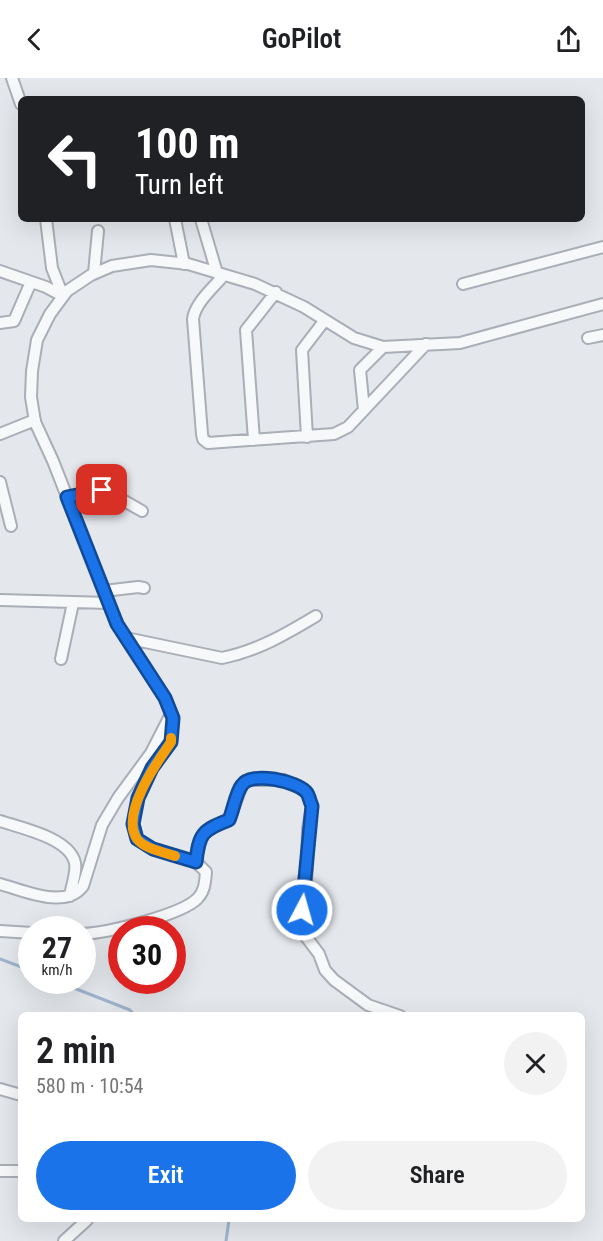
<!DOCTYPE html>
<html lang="en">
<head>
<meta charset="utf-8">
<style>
  :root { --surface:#fff; --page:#f2f2f2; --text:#202124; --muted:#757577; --accent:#1a73e8 }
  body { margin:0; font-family:"Roboto Condensed",sans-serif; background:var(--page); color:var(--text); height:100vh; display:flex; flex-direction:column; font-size:22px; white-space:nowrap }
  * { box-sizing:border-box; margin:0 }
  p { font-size:20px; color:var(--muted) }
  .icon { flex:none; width:33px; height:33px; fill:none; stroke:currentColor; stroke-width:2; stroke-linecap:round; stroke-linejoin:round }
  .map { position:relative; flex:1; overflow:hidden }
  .details { position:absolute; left:18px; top:934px; width:567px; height:210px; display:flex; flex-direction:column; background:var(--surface); border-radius:9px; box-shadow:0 6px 24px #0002 }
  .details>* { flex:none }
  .top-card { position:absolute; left:18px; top:18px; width:567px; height:126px; border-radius:9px; box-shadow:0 6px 24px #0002; background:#202124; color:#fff; overflow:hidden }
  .speed { position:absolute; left:18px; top:838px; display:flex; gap:12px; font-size:30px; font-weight:700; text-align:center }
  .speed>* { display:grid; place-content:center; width:78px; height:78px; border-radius:50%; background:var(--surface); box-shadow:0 6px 24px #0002; line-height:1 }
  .speed small { font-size:15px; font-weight:400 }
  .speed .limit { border:9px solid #d22; background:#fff; color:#111 }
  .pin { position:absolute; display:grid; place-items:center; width:51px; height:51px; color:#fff; margin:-26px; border-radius:12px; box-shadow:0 3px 9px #0006 }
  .me { position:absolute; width:66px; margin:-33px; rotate:6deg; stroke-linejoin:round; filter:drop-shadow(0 0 4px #0008) }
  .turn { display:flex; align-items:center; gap:21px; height:126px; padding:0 18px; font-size:27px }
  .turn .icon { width:78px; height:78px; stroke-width:2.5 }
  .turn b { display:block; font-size:42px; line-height:51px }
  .round { display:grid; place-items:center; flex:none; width:63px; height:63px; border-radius:32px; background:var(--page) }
  .summary { display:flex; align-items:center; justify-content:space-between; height:102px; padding:0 18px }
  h1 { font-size:36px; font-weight:600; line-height:45px }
  .action { display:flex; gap:12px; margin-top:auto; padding:12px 18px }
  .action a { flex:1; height:69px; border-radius:36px; background:var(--accent); color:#fff; font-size:24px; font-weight:600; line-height:69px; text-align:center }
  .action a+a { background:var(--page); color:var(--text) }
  header { display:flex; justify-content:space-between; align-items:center; height:78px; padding:0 18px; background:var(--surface); font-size:27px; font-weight:600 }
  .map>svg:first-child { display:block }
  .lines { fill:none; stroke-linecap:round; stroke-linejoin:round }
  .stream { stroke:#9fb4cc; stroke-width:3 }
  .minor-casing { stroke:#a9aeb7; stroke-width:14 }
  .minor { stroke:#f7f8fa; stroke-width:10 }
  .route-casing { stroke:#114b97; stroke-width:15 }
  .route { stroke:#1a73e8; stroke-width:10 }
  .slow { stroke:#f59e0b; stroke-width:10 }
</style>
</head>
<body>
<header><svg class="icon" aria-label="back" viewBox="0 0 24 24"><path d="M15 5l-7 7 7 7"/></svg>GoPilot<svg class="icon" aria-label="share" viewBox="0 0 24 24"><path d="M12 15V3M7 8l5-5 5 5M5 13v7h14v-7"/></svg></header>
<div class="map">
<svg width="603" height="1163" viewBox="0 0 603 1163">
  <rect width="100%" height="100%" fill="#e4e7ec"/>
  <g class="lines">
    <path class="stream" d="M0,881l32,12
      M56,903l74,29 5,6
      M226,1163l3,-21"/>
    <defs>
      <path id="minor" d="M12,0l9,26
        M46,141l6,49 11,28
        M175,141l9,45
        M201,141l16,54
        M0,193l46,16 17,9
        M94,195l4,-42
        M224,197c-11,13 -29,28 -31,44l9,115 1,5 5,4 126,-9 14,-7 78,-83
        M463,206l140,-37
        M0,245l14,-2 17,-39
        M588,260l15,-3
        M364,332l-4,-40 23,-23
        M0,356l35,-14
        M307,359l-5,-87 23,-30
        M254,362l-8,-110 30,-38
        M0,404l11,44
        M67,419l40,-6 35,20
        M104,513l34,-4 6,1
        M0,522l109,3
        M126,560l96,20c35,-7 64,-24 94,-42
        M61,581l12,-56
        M0,743c21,7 70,17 75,42 2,9 -4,24 -5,33
        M196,784c3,-28 6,-32 33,-42l13,-35 7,-5h34l16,7 8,6 5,13 -4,23 -1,40 -6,55 3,10 15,20 6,16 9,10 34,25 32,11
        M0,806c23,6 65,26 83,2l19,-61 16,-27 33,-45 20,-39
        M0,853l32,2
        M82,856c25,-1 100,-19 116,-36 7,-8 7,-16 8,-26l-10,-10 -43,-13 -16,-10 -4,-16 5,-25 14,-30 19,-26 2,-24 -8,-20 -48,-74 -64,-163 -18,-39 -4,-25 1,-26 5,-31 13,-26 17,-23 24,-16 21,-9 39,-6 37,4 67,20 49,23 50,31 29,9 77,-4 143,-39
        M0,1011l21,6
        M0,1093h21
        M64,1163l23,-21"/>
    </defs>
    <use href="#minor" class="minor-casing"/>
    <use href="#minor" class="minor"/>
  </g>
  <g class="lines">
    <defs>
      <path id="route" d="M102,412l-35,7 50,127 48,74 8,20 -2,24 -19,26 -14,30 -5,26 4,15 16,10 43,13c3,-28 6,-32 33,-42 4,-9 7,-28 13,-35 9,-14 56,-4 65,8 2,3 3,9 5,13l-10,104"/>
    </defs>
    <use href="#route" class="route-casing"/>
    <use href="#route" class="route"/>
    <path class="slow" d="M171,660v4c-14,20 -51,72 -34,97 8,10 26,13 38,17"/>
  </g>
</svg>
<div class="speed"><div>27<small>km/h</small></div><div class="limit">30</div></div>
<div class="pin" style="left:102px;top:412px;background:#d93025"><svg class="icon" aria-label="arrive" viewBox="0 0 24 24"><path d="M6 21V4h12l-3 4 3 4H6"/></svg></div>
<svg class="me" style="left:302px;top:832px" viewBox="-20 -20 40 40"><circle r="17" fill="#1a73e8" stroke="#fff" stroke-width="3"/><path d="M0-11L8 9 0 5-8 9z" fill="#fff"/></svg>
<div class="top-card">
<div class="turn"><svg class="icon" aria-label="left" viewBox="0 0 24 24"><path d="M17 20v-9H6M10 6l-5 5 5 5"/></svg><div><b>100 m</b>Turn left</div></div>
</div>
<section class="details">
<div class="summary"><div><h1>2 min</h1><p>580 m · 10:54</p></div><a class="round"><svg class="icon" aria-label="close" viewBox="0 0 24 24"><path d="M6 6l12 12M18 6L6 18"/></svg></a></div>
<div class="action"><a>Exit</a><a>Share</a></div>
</section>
</div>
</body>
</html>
